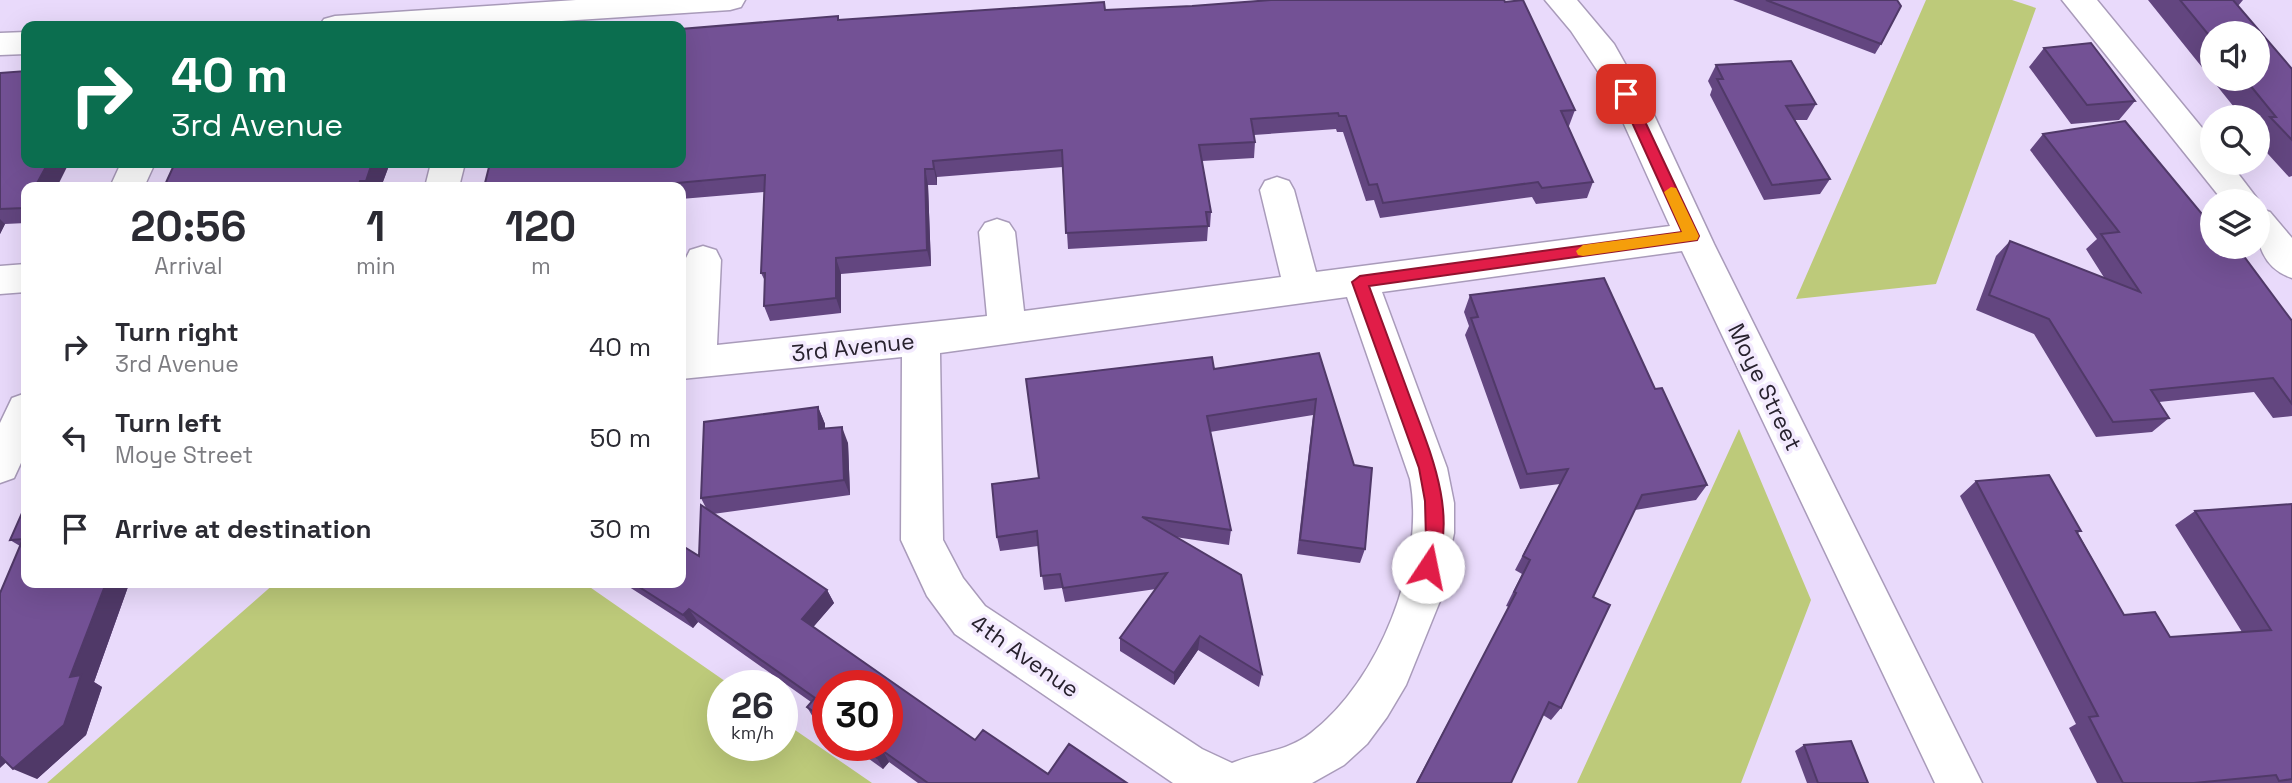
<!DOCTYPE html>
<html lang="en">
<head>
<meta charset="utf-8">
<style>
  :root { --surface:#fff; --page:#f2f2f3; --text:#2b2b33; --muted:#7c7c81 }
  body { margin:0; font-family:"Space Grotesk",sans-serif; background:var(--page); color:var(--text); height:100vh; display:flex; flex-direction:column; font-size:26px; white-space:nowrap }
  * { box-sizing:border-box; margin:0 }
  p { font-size:23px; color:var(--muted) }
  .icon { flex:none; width:38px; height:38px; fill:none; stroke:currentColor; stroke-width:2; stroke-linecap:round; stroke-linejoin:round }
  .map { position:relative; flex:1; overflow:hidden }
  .side { position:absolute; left:21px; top:182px; width:665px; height:406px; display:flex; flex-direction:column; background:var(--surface); border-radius:14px; box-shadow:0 7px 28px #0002 }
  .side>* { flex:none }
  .top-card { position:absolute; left:21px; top:21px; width:665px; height:147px; border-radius:14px; box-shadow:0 7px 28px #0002; background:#0b6e4f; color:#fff; overflow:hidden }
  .controls { position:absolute; left:2200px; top:21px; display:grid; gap:14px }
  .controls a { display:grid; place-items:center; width:70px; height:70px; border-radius:50%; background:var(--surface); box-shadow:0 7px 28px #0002; font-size:35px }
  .speed { position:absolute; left:707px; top:670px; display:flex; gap:14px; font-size:35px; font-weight:700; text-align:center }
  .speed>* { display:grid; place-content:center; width:91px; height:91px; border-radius:50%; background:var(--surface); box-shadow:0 7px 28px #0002; line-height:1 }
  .speed small { font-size:18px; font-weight:400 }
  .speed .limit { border:10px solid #d22; background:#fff; color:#111 }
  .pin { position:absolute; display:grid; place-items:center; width:60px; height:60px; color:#fff; margin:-30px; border-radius:14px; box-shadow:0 4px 10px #0006 }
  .me { position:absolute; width:77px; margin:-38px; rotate:11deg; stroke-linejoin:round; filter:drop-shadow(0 0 5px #0008) }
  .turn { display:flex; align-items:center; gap:24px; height:147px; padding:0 35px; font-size:32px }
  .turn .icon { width:91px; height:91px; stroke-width:2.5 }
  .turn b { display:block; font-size:49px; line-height:60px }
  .eta { display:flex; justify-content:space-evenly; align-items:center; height:119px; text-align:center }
  .eta b { font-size:42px; font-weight:700; line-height:49px }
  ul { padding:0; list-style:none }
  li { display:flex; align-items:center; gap:21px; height:91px; padding:0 35px }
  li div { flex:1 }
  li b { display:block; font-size:26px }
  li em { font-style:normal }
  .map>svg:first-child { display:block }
  .green { fill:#bdca7a }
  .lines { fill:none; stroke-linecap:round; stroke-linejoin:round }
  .minor-casing { stroke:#a99bba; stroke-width:3 }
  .minor { fill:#fff; fill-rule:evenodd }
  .wall { fill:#634680; fill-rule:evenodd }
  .shaded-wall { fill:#503968 }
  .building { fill:#735195; stroke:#503968; stroke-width:2 }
  .route { fill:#e11d48; stroke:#92132f; stroke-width:2 }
  .slow { fill:#f59e0b }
  .labels { text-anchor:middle; stroke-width:7; stroke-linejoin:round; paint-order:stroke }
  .street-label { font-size:23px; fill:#28222e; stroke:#f3eafe }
</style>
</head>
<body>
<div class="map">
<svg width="2292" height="783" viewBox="0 0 2292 783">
  <rect width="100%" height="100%" fill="#e9dafb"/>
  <path class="green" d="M1926,0h86l24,8 -100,276 -140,15z
    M1739,429l72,171 -70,183h-164z
    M275,583h309l148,103h-9v60h59v-25l90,62h-825z"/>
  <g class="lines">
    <defs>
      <path id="minor" d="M576,0h169l-4,7 -11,3 -244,16h-167l5,-7 11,-3z
        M1545,0h32l37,44 40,71 60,129 268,539h-47l-253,-532 -300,41 65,176 7,35v30l-14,68 -34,84 -19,32 -20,27 -23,21 -32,18h-139l-218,-149 -28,-38 -26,-56 1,-183 -221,22 4,-119 5,-10 13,-4 13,4 5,10 -4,85 270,-29 -8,-84 6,-9 12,-4 12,4 6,9 9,79 257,-34 -21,-87 5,-9 12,-4 12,4 5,9 22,82 354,-46 -65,-144 -34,-51zM1347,297l63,182c16,84 -31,202 -99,254 -24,19 -53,19 -79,30l-30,-14 -217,-143 -22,-28 -20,-38 -3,-187z
        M2062,0h35l115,140v23h18l29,38 -1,3v-3h-35z
        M26,32v22l-26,1v-22z
        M121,163h34l-11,24h-34z
        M431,163h34l-6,24h-34z
        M2258,208l12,4 22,26v40c-33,-11 -37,-41 -34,-70z
        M26,264v28l-26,2v-28z
        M26,393v59l-12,26 -14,5v-60l12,-25z"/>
    </defs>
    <use href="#minor" class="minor-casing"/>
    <use href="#minor" class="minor"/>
  </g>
  <path class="wall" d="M1733,0h164l-16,44 -6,10z
    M2148,0h95l-5,6 54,63v107l-3,1 -31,-34v-26h-16zM2212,33l46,46h-46z
    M1105,10l470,100 -6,16h-1l25,56 -6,16 -51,6 -4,-7 -152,21 -6,-18 -8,1 -23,-69h-6l-1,-3 -82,6 1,7 -1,16 -52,3 9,51 -1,15h-2l-1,14 -139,8 -5,-82 -126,10v8h-9l3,81 -90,8v39l-71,8 -6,-15 1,-25 -4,-8 3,-81 -83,7v-12h-197l355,-167z
    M2044,48l91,53 -16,19 -48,4 -42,-57z
    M1716,65l100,39 -9,16h-12l35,59 -10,15 -56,6 -54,-105 2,-6 -4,-8z
    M0,73l26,114v36l-21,1 -5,10z
    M2043,134l169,92 80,95v95l-19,2 -19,-26 -95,10 10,16 -17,14 -56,5 -62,-103 -58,-24 20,-54 14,-15 95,38 -19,-30 11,-10 -67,-89z
    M192,163h198l-9,24h-217z
    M1470,295l185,94 52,96 -11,15 -61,10 -42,87 -32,111 -10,12 -8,-5 -32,68h-95l93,-176 -3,-1 16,-32 -7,-4 45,-86 -40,5 -55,-154 4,-9 -5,-14z
    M1319,353l46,196 -5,14 -63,-9 16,-139 -103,17 21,98 -2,15 -54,-8 87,137 -3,13 -61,-37 -24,35 -54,-34v-13l36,-49 -91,13 -3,-14 -18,2 -6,-44 -38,5 -3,-14 42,-59 175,-109z
    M818,407l7,17v4l23,15 2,52 -137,19 114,76 7,13 -21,24 162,113 73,34 79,9h-209l-29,-21 -6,7 -32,-23h36l-59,-60v43l-14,-10 -7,-12 4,-5 -113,-80 -5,6 -70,-45h58l18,-27 8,-46 -6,-12z
    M1976,481l105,50 -3,2 46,82 46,22 72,-5 -67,-107 20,-14 97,-7v279h-195l-28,-55 7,-4 -116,-228z
    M26,504v79h117l-14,1 -35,98 8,5 -16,48 -49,44 -17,-233 -10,-6z
    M1804,745l64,38h-61l-12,-32z"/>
  <path class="shaded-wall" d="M933,161l4,16v8l-3,-16z
    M48,163h21l-12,24h-22z
    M372,163h18l-9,24h-11l-4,-6z
    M925,169l3,16 3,81 -4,-16z
    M360,181l4,6h-6z
    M0,219l5,5 -5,10z
    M836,258l5,16v39l-5,-15z
    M818,407l7,17v21l-6,-16z
    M842,427l6,16 2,52 -6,-15z
    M106,583h22l1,1 -35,98 8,5 -16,48 -49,44 -24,-10 57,-92z
    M827,590l7,13 -25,29 -7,-13z
    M689,609l9,13 -5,6 -10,-13z
    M1200,636l-2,14 -24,35v-12z
    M0,751l13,5 -13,12z
    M883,751l6,11 -6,7 -6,-11z"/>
  <path class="building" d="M1271,0h233l1,2 18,-2 52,110 -14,1 32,71 -51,6 -4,-6 -155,21 -6,-19 -8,1 -23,-69h-7l-1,-3 -87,6 4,23 -56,3 12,67h-5l2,14 -142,7 -4,-83 -129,11 1,8h-9l2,81 -91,8v40l-72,8 1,-33h-4l4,-98 -132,12h-149l6,-24h191v-134l157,-13v4l266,-18 1,8 87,-4z
    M1766,0h131l4,6 -20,38z
    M2180,0h53l59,69v71l-22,-23h6l-31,-38h13v-46h-46v6z
    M2091,43l44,58 -48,4 -43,-57z
    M1791,61l25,43 -30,2 44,73 -58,6 -55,-106h6l-7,-14z
    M26,71v92h22l-13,24h-9v16l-2,5 -24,1v-136z
    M2125,121l87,105v21h25l55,74v83l-19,-26 -122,12 18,28 -56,4 -64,-103 -60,-24 21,-54 130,51 -39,-58 18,-2 -76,-98z
    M192,163h180l-6,18h-6l-2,6h-194l10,-22 18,-1z
    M1604,278l51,111 7,-1 45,97 -65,10 -49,102 17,8 -49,103 -12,-6 -38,81h-94l99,-190 -2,-1 16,-32 -7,-4 45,-87 -41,5 -56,-156 7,-1 -8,-22z
    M1319,353l35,112 18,3 -7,81 -65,-9 16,-141 -109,17 24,114 -89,-13 99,58 21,99 -62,-38 -26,37 -54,-35 47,-65 -104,15 -3,-14 -19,2 -4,-45 -40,6 -5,-53 47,-6 -13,-99 186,-22 2,12z
    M818,407l1,22 23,-2 2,53 -143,18 3,-76z
    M2049,475l32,56h-5l48,84 31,-3 15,25 101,-7 -76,-119 97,-7v275l-13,2 -3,-6 -82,8h-71l-34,-66 9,-1 -122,-235z
    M26,504v79h80l-36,94 11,-2 -17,50 -51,44 -13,-13v-163l23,-54 -13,1z
    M701,505l126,85 -25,29 173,121 8,-10 65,44 21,-30 58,39h-199l-45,-32 -6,7 -17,-12h27v-60h-59v36l-21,-15 8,-9 -126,-89 -6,6 -50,-32h48v-38l18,11z
    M1851,741l17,42h-50l-14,-38z"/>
  <path class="route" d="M1626,90l6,4 67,142 -2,4 -328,46c13,35 26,71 39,106 20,55 52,122 26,180l-6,3 -7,-3 -2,-5 7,-27 -1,-39 -6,-33 -67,-186 8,-6 322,-44 -63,-138z"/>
  <path class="slow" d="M1671,187l5,1 23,48 -2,4 -114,16 -5,-1 -2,-4 7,-6 99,-13 -18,-40z"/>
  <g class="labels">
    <g class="street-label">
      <text transform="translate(853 347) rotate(-6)" y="8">3rd Avenue</text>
      <text transform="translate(1765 387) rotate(64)" y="8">Moye Street</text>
      <text transform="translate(1025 656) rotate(35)" y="8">4th Avenue</text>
    </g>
  </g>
</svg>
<div class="controls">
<a><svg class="icon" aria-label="sound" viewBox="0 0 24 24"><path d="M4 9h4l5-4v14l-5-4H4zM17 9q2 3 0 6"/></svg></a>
<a><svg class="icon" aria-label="search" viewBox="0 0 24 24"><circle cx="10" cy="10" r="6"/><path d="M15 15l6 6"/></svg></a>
<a><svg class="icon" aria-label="layers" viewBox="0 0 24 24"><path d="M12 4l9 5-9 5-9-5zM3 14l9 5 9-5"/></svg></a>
</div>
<div class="speed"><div>26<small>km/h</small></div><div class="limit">30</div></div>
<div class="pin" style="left:1626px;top:94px;background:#d93025"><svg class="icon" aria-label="arrive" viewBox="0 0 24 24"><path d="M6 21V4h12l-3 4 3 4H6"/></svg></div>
<svg class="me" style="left:1428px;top:567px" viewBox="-20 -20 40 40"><circle r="19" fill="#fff"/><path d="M0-13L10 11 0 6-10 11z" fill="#e11d48"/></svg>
<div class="top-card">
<div class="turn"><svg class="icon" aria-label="right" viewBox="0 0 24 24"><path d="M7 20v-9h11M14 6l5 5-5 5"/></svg><div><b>40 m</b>3rd Avenue</div></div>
</div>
<section class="side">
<div class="eta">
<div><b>20:56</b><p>Arrival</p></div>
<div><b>1</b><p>min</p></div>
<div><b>120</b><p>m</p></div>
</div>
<ul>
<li><svg class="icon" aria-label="right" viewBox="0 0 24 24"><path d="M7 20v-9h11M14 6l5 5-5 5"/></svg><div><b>Turn right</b><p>3rd Avenue</p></div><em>40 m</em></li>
<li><svg class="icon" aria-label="left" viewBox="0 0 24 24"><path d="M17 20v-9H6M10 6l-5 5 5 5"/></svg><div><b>Turn left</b><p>Moye Street</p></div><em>50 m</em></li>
<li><svg class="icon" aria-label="arrive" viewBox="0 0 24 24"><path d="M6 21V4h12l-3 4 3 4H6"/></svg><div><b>Arrive at destination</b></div><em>30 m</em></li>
</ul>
</section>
</div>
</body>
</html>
